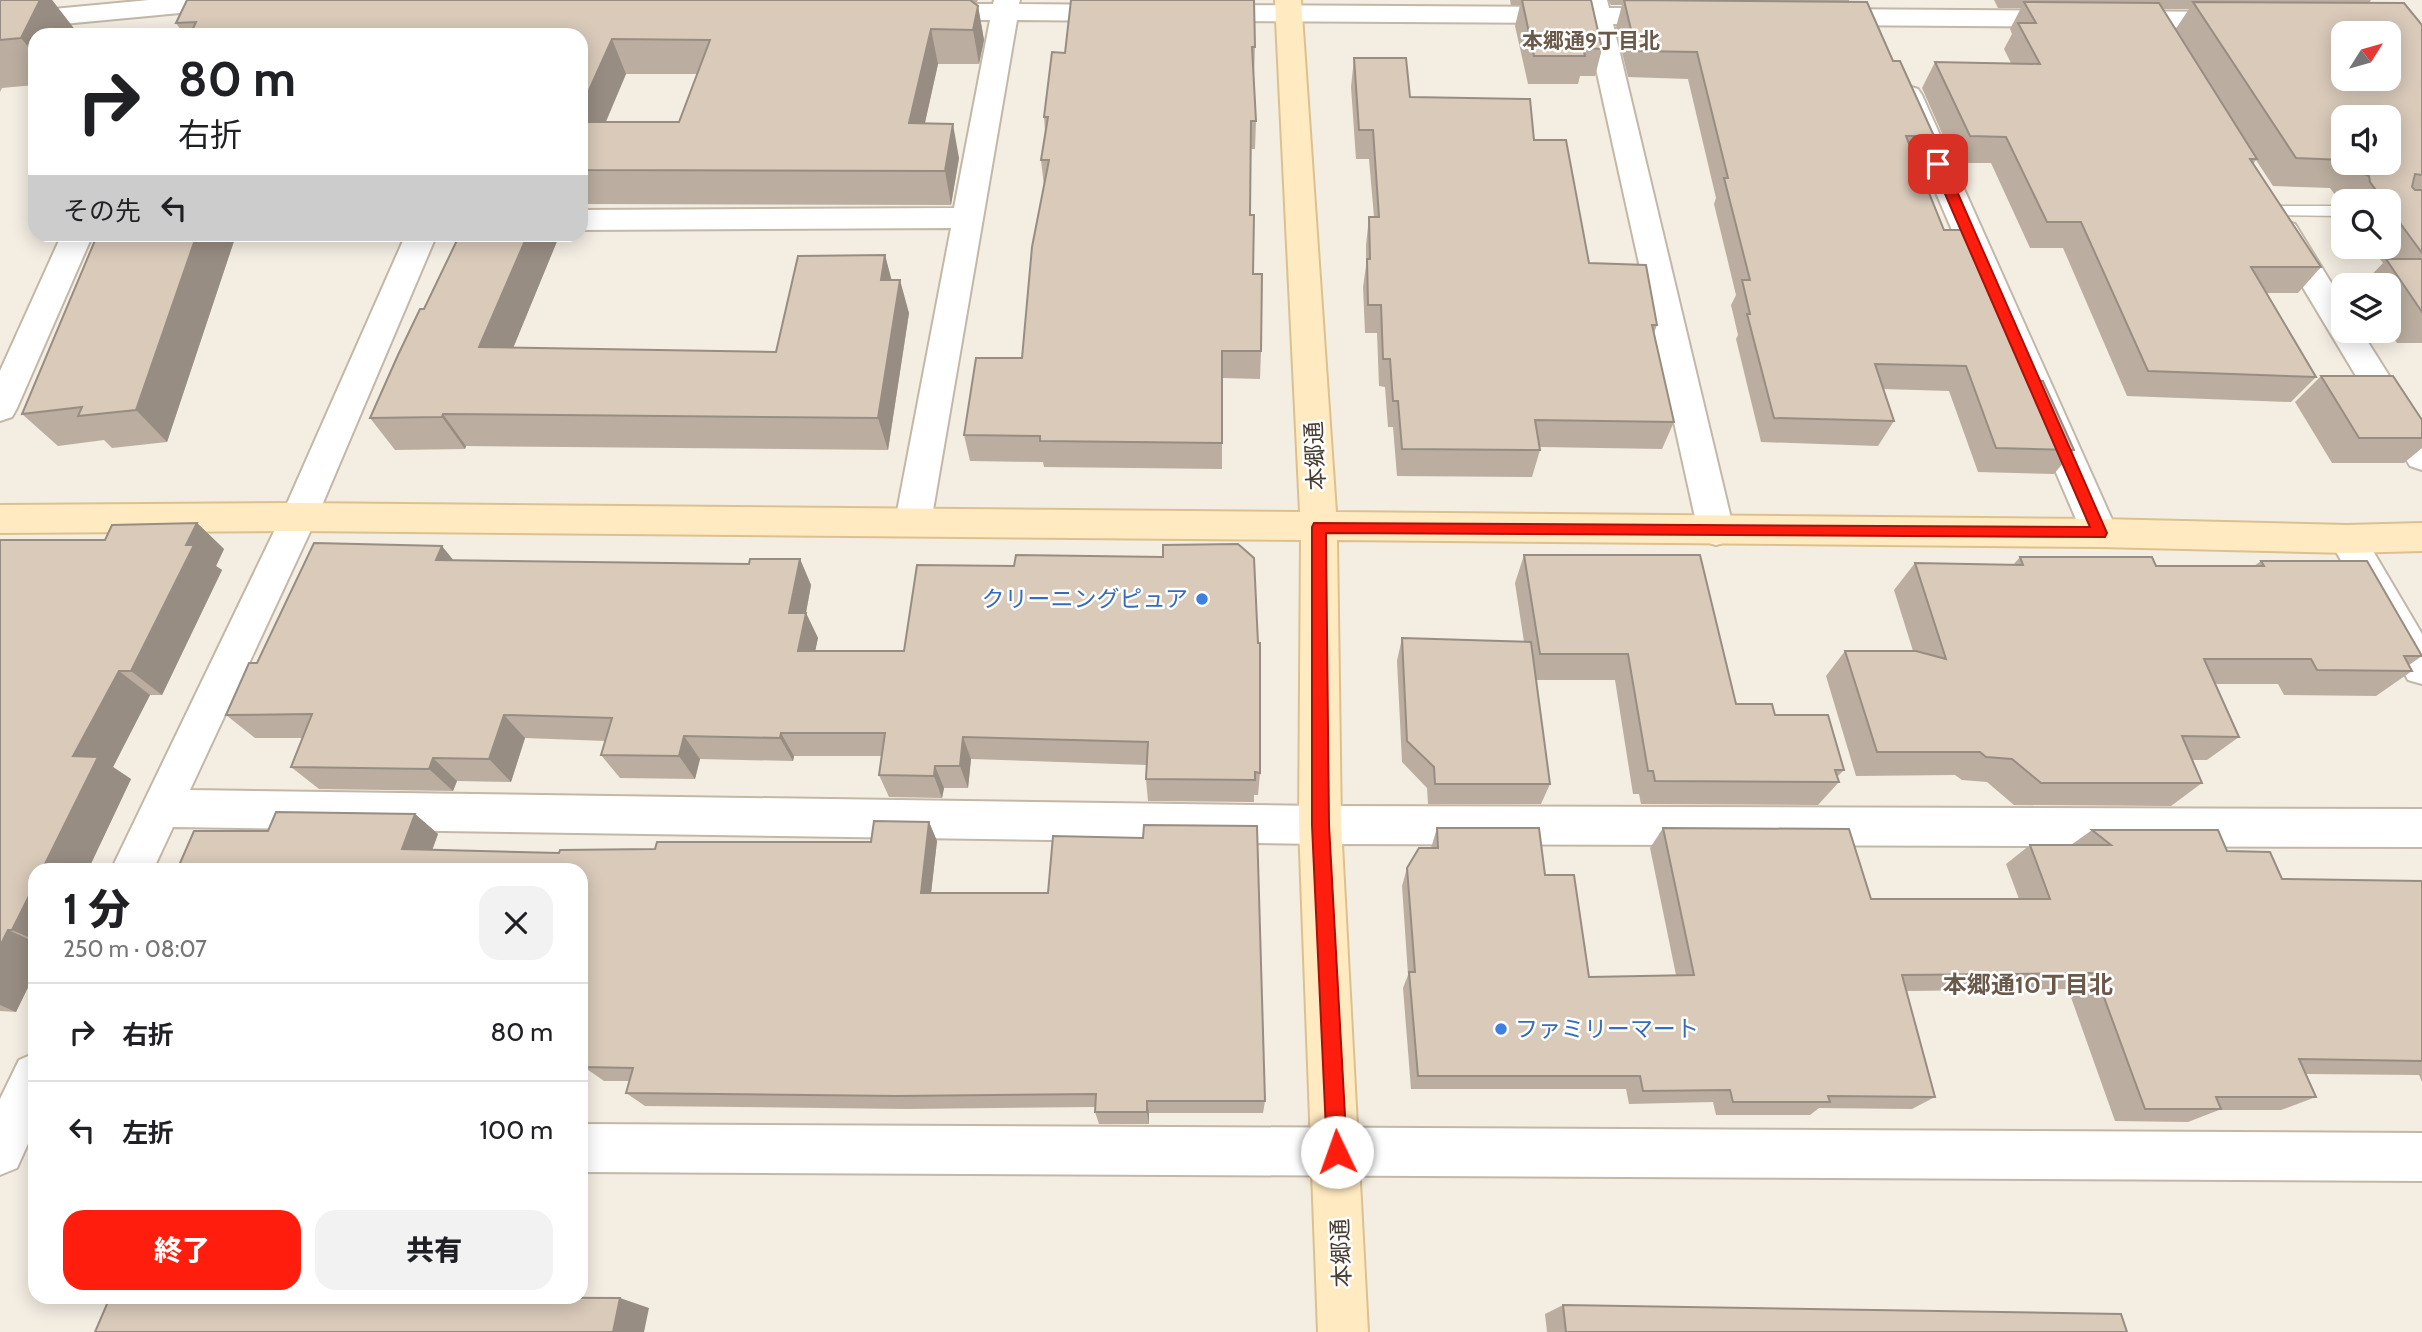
<!DOCTYPE html>
<html lang="ja">
<head>
<meta charset="utf-8">
<style>
  :root { --surface:#fff; --page:#f2f2f2; --text:#202124; --muted:#757577; --line:#e0e0e0; --accent:#ff1d0e }
  body { margin:0; font-family:Cabin,"Noto Sans JP",sans-serif; background:var(--page); color:var(--text); height:100vh; display:flex; flex-direction:column; font-size:26px; white-space:nowrap }
  * { box-sizing:border-box; margin:0 }
  p { font-size:23px; color:var(--muted) }
  .icon { flex:none; width:38px; height:38px; fill:none; stroke:currentColor; stroke-width:2; stroke-linecap:round; stroke-linejoin:round }
  .map { position:relative; flex:1; overflow:hidden }
  .sheet { position:absolute; left:28px; top:863px; width:560px; height:441px; display:flex; flex-direction:column; background:var(--surface); border-radius:21px; box-shadow:0 4px 18px #0003 }
  .sheet>* { flex:none }
  .hud { position:absolute; left:28px; top:28px; width:560px; height:214px; border-radius:21px; box-shadow:0 4px 18px #0003; background:#fff; color:var(--text); overflow:hidden }
  .needle { width:46px; rotate:53deg }
  .tools { position:absolute; left:2331px; top:21px; display:grid; gap:14px }
  .tools a { display:grid; place-items:center; width:70px; height:70px; border-radius:14px; background:var(--surface); box-shadow:0 4px 18px #0003; font-size:35px }
  .pin { position:absolute; display:grid; place-items:center; width:60px; height:60px; color:#fff; margin:-30px; border-radius:14px; box-shadow:0 4px 10px #0006 }
  .me { position:absolute; width:77px; margin:-38px; rotate:357deg; stroke-linejoin:round; filter:drop-shadow(0 0 5px #0008) }
  .turn { display:flex; align-items:center; gap:24px; height:147px; padding:0 35px; font-size:32px }
  .turn .icon { width:91px; height:91px; stroke-width:2.5 }
  .turn b { display:block; font-size:49px; line-height:60px }
  .then { display:flex; align-items:center; height:66px; padding:0 35px; background:#0003; gap:14px; font-size:26px }
  .round { display:grid; place-items:center; flex:none; width:74px; height:74px; border-radius:21px; background:var(--page) }
  .headline { display:flex; align-items:center; justify-content:space-between; height:119px; padding:0 35px }
  h1 { font-size:42px; font-weight:800; line-height:52px }
  .cta { display:flex; gap:14px; margin-top:auto; padding:14px 35px }
  .cta a { flex:1; height:80px; border-radius:21px; background:var(--accent); color:#fff; font-size:28px; font-weight:800; line-height:80px; text-align:center }
  .cta a+a { background:var(--page); color:var(--text) }
  ul { padding:0; list-style:none }
  li { display:flex; align-items:center; gap:21px; height:98px; padding:0 35px; border-top:2px solid var(--line) }
  li div { flex:1 }
  li b { display:block; font-size:26px }
  li em { font-style:normal }
  .map>svg:first-child { display:block }
  .lines { fill:none; stroke-linecap:round; stroke-linejoin:round }
  .lane-casing { stroke:#c3b7a7; stroke-width:3 }
  .street-casing { stroke:#c3b7a7; stroke-width:4 }
  .secondary-casing { stroke:#dcc18e; stroke-width:4 }
  .lane { fill:#fff; fill-rule:evenodd }
  .street { fill:#fff; fill-rule:evenodd }
  .secondary { fill:#ffeac1; fill-rule:evenodd }
  .wall { fill:#bbaea0; fill-rule:evenodd }
  .shaded-wall { fill:#988d82 }
  .building { fill:#d9caba; stroke:#988d82; stroke-width:2; fill-rule:evenodd }
  .route { fill:#ff1d0e; stroke:#a61309; stroke-width:2 }
  .shop-dot { fill:#3f7fe0; stroke:#fff; stroke-width:2.5 }
  .labels { text-anchor:middle; stroke-width:5; stroke-linejoin:round; paint-order:stroke }
  .far-neighbourhood-label { font-size:21px; font-weight:bold; fill:#6a5948; stroke:#fff }
  .street-label { font-size:23px; fill:#463c32; stroke:#fff }
  .shop-label { font-size:23px; fill:#366cbe; stroke:#fff; text-anchor:end }
  .neighbourhood-label { font-size:24px; font-weight:bold; fill:#6a5948; stroke:#fff }
</style>
</head>
<body>
<div class="map">
<svg width="2422" height="1332" viewBox="0 0 2422 1332">
  <rect width="100%" height="100%" fill="#f4ede2"/>
  <g class="lines">
    <defs>
      <path id="lane" d="M2272,206h71v10l-77,-1 -2,-4z"/>
      <path id="street" d="M149,0h94l5,6 -4,6 -9,2 -55,-1 -180,17v-16z
        M994,0h26l-1,4 102,1 9,2 4,6 -4,6 -9,2 -104,-1 -86,502 -5,10 -13,4 -13,-4 -5,-10 56,-294 -370,2v-20l373,-2 36,-188h-61l-9,-2 -4,-6 4,-6 9,-2h64z
        M1581,0h26l2,8h61l9,2 4,6 -4,6 -66,2 121,507 -5,10 -13,4 -13,-4 -5,-10 -112,-508 -384,-2 -9,-2 -4,-6 4,-6 9,-2 380,2z
        M1821,9l413,3 9,2 4,6 -4,6 -9,2 -413,-3 -9,-2 -4,-6 4,-6z
        M1908,86l10,3 4,6 196,438 -5,10 -13,4 -13,-4 -5,-10 -188,-438 4,-6z
        M2284,221l11,3 48,78v29h18l61,97v42l-12,-4 -141,-235 4,-7z
        M62,234h31l-76,174 -5,9 -12,4v-50z
        M406,234h31l-120,283 -127,273 1130,16 1102,3v38l-1102,-3 -1147,-17 -20,43h-42l170,-353z
        M2347,525l13,4 62,105v50l-14,-4 -79,-141 5,-10z
        M35,1053v75l-18,40 -17,7v-76l19,-39z
        M581,1124l1841,9v48l-1841,-9z"/>
      <path id="secondary" d="M1275,0h26l35,512 764,7 247,6 75,-2v28l-75,2 -247,-6 -763,-7 4,285 27,507h-50l-19,-507 2,-285 -1002,-9 -299,2v-28l299,-2 1001,9z"/>
    </defs>
    <use href="#lane" class="lane-casing"/>
    <use href="#street" class="street-casing"/>
    <use href="#secondary" class="secondary-casing"/>
    <use href="#lane" class="lane"/>
    <use href="#street" class="street"/>
    <use href="#secondary" class="secondary"/>
  </g>
  <path class="wall" d="M0,0h52l27,35h-44v50l-33,3 -2,4z
    M187,0h791l-1,2h-4l5,4 6,34 -5,24h-41l-13,59 34,35 -8,47 -370,-1v-169h-397l-8,-12zM626,74h71l-18,48h-73z
    M1510,0h81l11,49 -7,27h-15l-2,8h-50l-13,-58 5,-21h-9z
    M1608,0h241v2l44,59 41,75 -14,26h-3l27,68 52,65 -3,5 34,80 47,70 -20,24 -76,-2 -29,-81 -66,-2 11,32 -16,25 -117,-4 -25,-103 2,-4 -7,-30 5,-10 -22,-91 2,-6 -28,-119 -60,-2 -12,-50 6,-22h-11z
    M1994,0h377l-2,3 53,22v318h-25l-8,-13v-45h-27l21,-22 -12,-16h18v-46h-46v3l-2,-1 -11,-15 -57,-2 -17,-26 -3,4 68,103 -23,26h-32l50,84 -25,25 -164,-6 -64,-148h-33l-39,-85h-36l-33,-75 13,-26 76,1 -7,-14 8,-15 -2,-5 11,-21h-23zM2162,9h27l-14,21zM2343,117l46,46h-46z
    M1255,47l-1,29 2,45 -1,28h-4l-1,66 3,59 8,77 -1,28 -38,-1v91l-178,-2 -1,-5 -73,-1 -6,-26 58,-77 22,-172 -3,-26 4,-29 -1,-14 21,-64z
    M1354,58l56,39 124,43 55,123 68,62 -3,8 20,89 -12,27 -122,-2v3l-8,27 -135,-1 -4,-49h-5l-3,-40 -6,-1 -2,-53h-12l-2,-46 3,-21v-21l3,-28h5l-5,-58h-13l-5,-72z
    M103,234h138l-2,6 -5,1 -67,201 -55,6 -8,-8 -46,6 -36,-32z
    M460,234h100l-47,114 263,4 109,-97 6,25 18,33 -21,137 -422,-4 -1,3 -70,1 -25,-32z
    M2321,376l101,44v28l-18,15h-72l-37,-61z
    M197,523l27,26 -8,17 6,4 -60,125h-12l-37,72 18,12 -43,91h-53v103l-19,39 -16,-1v-471h105z
    M1524,555l212,149 39,11 69,55 -7,7 2,5 -21,23 -177,-1 -2,-10h-6l-18,-114h-79l14,104 -9,20h-113l-1,-16 -25,-26 -5,-101 5,-23 122,4 -9,-59z
    M2020,557l136,9h98l7,-5 161,95 -13,9 3,6 -36,25 -92,-1 -6,-11h-63l24,53 -32,23h-15l10,23 -31,23 -157,-1 -27,-23 -25,-2 -7,-5 -99,1 -30,-100 19,-25h68l-19,-61 21,-27 98,2z
    M800,559l11,26 -5,28 12,25 -3,13 445,122 -2,22h-4v7l-106,-1 -2,-22 1,-14 -176,-6 -3,29h-24l-2,10 -53,-1 -10,-22 3,-19h-88l-1,5 -93,-2 -5,20 -75,-1 -19,-23 5,-14 -81,-3 -14,44 -54,-1 -4,10 -134,-2 -28,-22 12,-29h-48l-29,-23 31,-52 197,-103 295,4z
    M415,814l23,20 -6,16 127,3 312,-11 58,-20 8,19 -6,52 334,208 -2,12h-114v11h-50l-4,-12 1,-5 -189,2 -262,-3 -19,-13 3,-12h-25l-20,-14h-3v-197l-313,-39z
    M1437,828l108,47 44,102 87,-2 -26,-127 13,-20 208,71h148l-13,-35 24,-19h41l21,-15 135,21 55,28 140,2v201l-3,-7 -113,-1 10,23 -35,13h-62l-31,12 -73,-1 -47,-132 -162,2 29,106 -23,12 -93,-1 -9,7h-94l-3,-13 -84,2 -3,-15h-215l-8,-101 5,-13 -6,-89 5,-18 24,-20z
    M1563,1305l564,27h-580l-2,-18z"/>
  <path class="shaded-wall" d="M40,0h12l27,35h-44v20l-14,-17z
    M978,6l6,34 -5,24 -6,-34z
    M931,29l7,35 -21,94 -8,-35z
    M612,39l14,35 -35,82 -10,-22v-26z
    M953,124l6,34 -8,47 -6,-34z
    M197,234h32l5,7 -67,201 -31,-32z
    M234,234h7l-2,6z
    M528,234h32l-60,146 -21,-33z
    M885,255l9,34 -13,-9z
    M900,280l9,33 -21,137 -10,-32z
    M443,414l23,32 -1,3 -23,-32z
    M197,523l27,26 -8,17 6,4 -60,125 -31,-24 55,-126z
    M442,546l21,26 -27,-12z
    M800,559l11,26 -7,38 2,-10 12,25 -8,37 -12,-24 -9,-38z
    M119,671l31,24 -37,72 18,12 -43,91h-46l31,-114z
    M504,715l21,23 -14,44 -22,-23z
    M781,733l13,23 -1,5 -13,-23z
    M684,736l16,23 -5,20 -16,-23z
    M963,737l8,22 -3,29 -8,-22z
    M433,758l24,23 -4,10 -24,-22z
    M935,766l9,22 -2,10 -8,-22z
    M415,814l23,20 -12,33 -24,-18z
    M929,822l8,19 -8,70 -8,-18z
    M35,884v56l-23,-10z
    M8,930l27,12v31l-19,39 -16,-7v-59z
    M1147,1101l2,12v11l-2,-12z
    M620,1298l29,10 -5,24h-31z"/>
  <path class="building" d="M0,0h40l-19,38 -21,2z
    M187,0h783l8,6 -5,24 -42,-1 -22,94 44,1 -8,47 -364,-1v-48h98l31,-82 -98,-1 -31,69v-73h-391l6,-13 -20,1z
    M1071,0h183l1,47h-3l4,74h-5l-1,94h4l-1,59h9l-1,77h-39v92l-182,-2v-5l-76,-1 12,-77h46l10,-111 17,-87h-8l7,-43h-4l8,-65 13,1z
    M1522,0h69l11,49 -19,-1 2,8h-51z
    M1624,0l243,2 26,59h7l34,75h-28l38,94h26l26,65h-5l36,85 16,1 31,69 -78,-2 -30,-82 -91,-2 19,57 -120,-3 -27,-104h3l-8,-34h8l-26,-102h4l-31,-126 -61,-1z
    M2024,2l135,1 98,156h-7l71,108h-70l65,110 -168,-6 -67,-149h-34l-41,-85 -36,-1 -35,-74 105,2 -22,-41h18z
    M2193,2l211,1 18,22v150l-7,-1 -3,13 3,3h7v63l-33,-45v-7h-5l-14,-19 -1,-6 -3,-1 -10,-12h33v-46h-46v43l-47,-2zM2343,33h46v46h-46z
    M1354,58h52l4,39 120,2 4,41h32l23,123 57,2 11,60h-5l22,97 -139,-2 5,30 -138,-1 -4,-48h-5l-3,-42h-7l-2,-54h-13l-1,-46h3l-1,-42h10l-6,-87h-14z
    M103,234h94l-61,176 -58,6 4,-9 -60,7 74,-176 6,-1z
    M460,234h68l-49,113 297,5 22,-96 87,-1 -4,25h19l-22,138 -435,-4 -1,3 -72,1 28,-63 22,-46h4z
    M2386,259h36v53z
    M2321,376h72l29,44v18h-63z
    M197,523l-11,22h8l-63,126h-12l-46,85 25,1 -56,113h-7v14l-23,46h-4l-8,16v-406h105l7,-15z
    M314,543l128,3 -6,14 313,4 1,-5h50l-11,54h17l-8,38h106l13,-86 97,1 2,-11 147,2v-12l75,-1 16,14 4,85h2v130l-5,-1v8l-109,-1 2,-37 -185,-5 -3,29h-25l-1,10 -55,-1 6,-42h-104l-1,5 -96,-2 -5,20 -78,-1 11,-37 -108,-3 -15,44 -56,-1 -4,11 -138,-2 21,-53 -86,1 23,-52h8z
    M1524,555h176l36,149h36l3,11h53l16,55h-9l4,12 -184,-1 -2,-10h-5l-20,-117h-88z
    M2020,557h132l4,9h108l-3,-5h106l55,95h-18l8,15 -95,-1 -6,-11h-107l35,78 -57,-1 20,47h-161l-29,-24 -26,-2 -6,-5h-103l-32,-101h71l30,8 -31,-96 108,2z
    M1402,638l129,4 19,142h-115l-1,-17 -27,-26z
    M276,812l139,2 -13,35 157,4 1,-3 95,-1 2,-7h214l3,-21 55,1 -8,71h127l5,-57 90,2 1,-13 113,1 8,275h-118v11h-52l1,-18 -199,2 -271,-3 7,-25 -49,-1 3,-13h-6v-184h-404l17,-39h74z
    M1437,828h102l6,47h29l15,102 105,-2 -31,-147 186,1 22,70h179l-20,-54h81l-19,-15h126l9,21 43,1 12,27 140,2v180l-123,-2 17,38h-100l5,12h-76l-50,-136 -193,2 33,122 -107,-1 2,6h-97l-3,-12 -87,1 -3,-15h-222l-9,-104h6l-8,-104 12,-20h19z
    M110,1297h323l187,1 -7,34h-518z
    M1563,1305l558,9 6,18h-561z"/>
  <path class="route" d="M1938,161l7,3 162,369 -2,4 -779,-4 3,292 18,327 -3,7 -7,3 -7,-3 -3,-7 -15,-327v-298l2,-4 776,4 -158,-363z"/>
  <g class="shop-dot">
    <circle cx="1202" cy="599" r="7"/>
    <circle cx="1501" cy="1029" r="7"/>
  </g>
  <g class="labels">
    <g class="far-neighbourhood-label">
      <text x="1591" y="48">本郷通9丁目北</text>
    </g>
    <g class="street-label">
      <text transform="translate(1315 456) rotate(-93)" y="8">本郷通</text>
      <text transform="translate(1341 1253) rotate(-92)" y="8">本郷通</text>
    </g>
    <g class="shop-label">
      <text x="1188" y="607">クリーニングピュア</text>
      <text x="1515" y="1037" text-anchor="start">ファミリーマート</text>
    </g>
    <g class="neighbourhood-label">
      <text x="2028" y="993">本郷通10丁目北</text>
    </g>
  </g>
</svg>
<div class="tools">
<a><svg class="needle" viewBox="-14 -14 28 28"><path d="M0-13l5 13h-10z" fill="#e53935"/><path d="M0 13l5-13h-10z" fill="#757577"/></svg></a>
<a><svg class="icon" aria-label="sound" viewBox="0 0 24 24"><path d="M4 9h4l5-4v14l-5-4H4zM17 9q2 3 0 6"/></svg></a>
<a><svg class="icon" aria-label="search" viewBox="0 0 24 24"><circle cx="10" cy="10" r="6"/><path d="M15 15l6 6"/></svg></a>
<a><svg class="icon" aria-label="layers" viewBox="0 0 24 24"><path d="M12 4l9 5-9 5-9-5zM3 14l9 5 9-5"/></svg></a>
</div>
<div class="pin" style="left:1938px;top:164px;background:#d93025"><svg class="icon" aria-label="arrive" viewBox="0 0 24 24"><path d="M6 21V4h12l-3 4 3 4H6"/></svg></div>
<svg class="me" style="left:1337px;top:1152px" viewBox="-20 -20 40 40"><circle r="19" fill="#fff"/><path d="M0-13L10 11 0 6-10 11z" fill="#ff1d0e"/></svg>
<div class="hud">
<div class="turn"><svg class="icon" aria-label="right" viewBox="0 0 24 24"><path d="M7 20v-9h11M14 6l5 5-5 5"/></svg><div><b>80 m</b>右折</div></div>
<div class="then">その先<svg class="icon" aria-label="left" viewBox="0 0 24 24"><path d="M17 20v-9H6M10 6l-5 5 5 5"/></svg></div>
</div>
<section class="sheet">
<div class="headline"><div><h1>1 分</h1><p>250 m · 08:07</p></div><a class="round"><svg class="icon" aria-label="close" viewBox="0 0 24 24"><path d="M6 6l12 12M18 6L6 18"/></svg></a></div>
<ul>
<li><svg class="icon" aria-label="right" viewBox="0 0 24 24"><path d="M7 20v-9h11M14 6l5 5-5 5"/></svg><div><b>右折</b></div><em>80 m</em></li>
<li><svg class="icon" aria-label="left" viewBox="0 0 24 24"><path d="M17 20v-9H6M10 6l-5 5 5 5"/></svg><div><b>左折</b></div><em>100 m</em></li>
</ul>
<div class="cta"><a>終了</a><a>共有</a></div>
</section>
</div>
</body>
</html>
